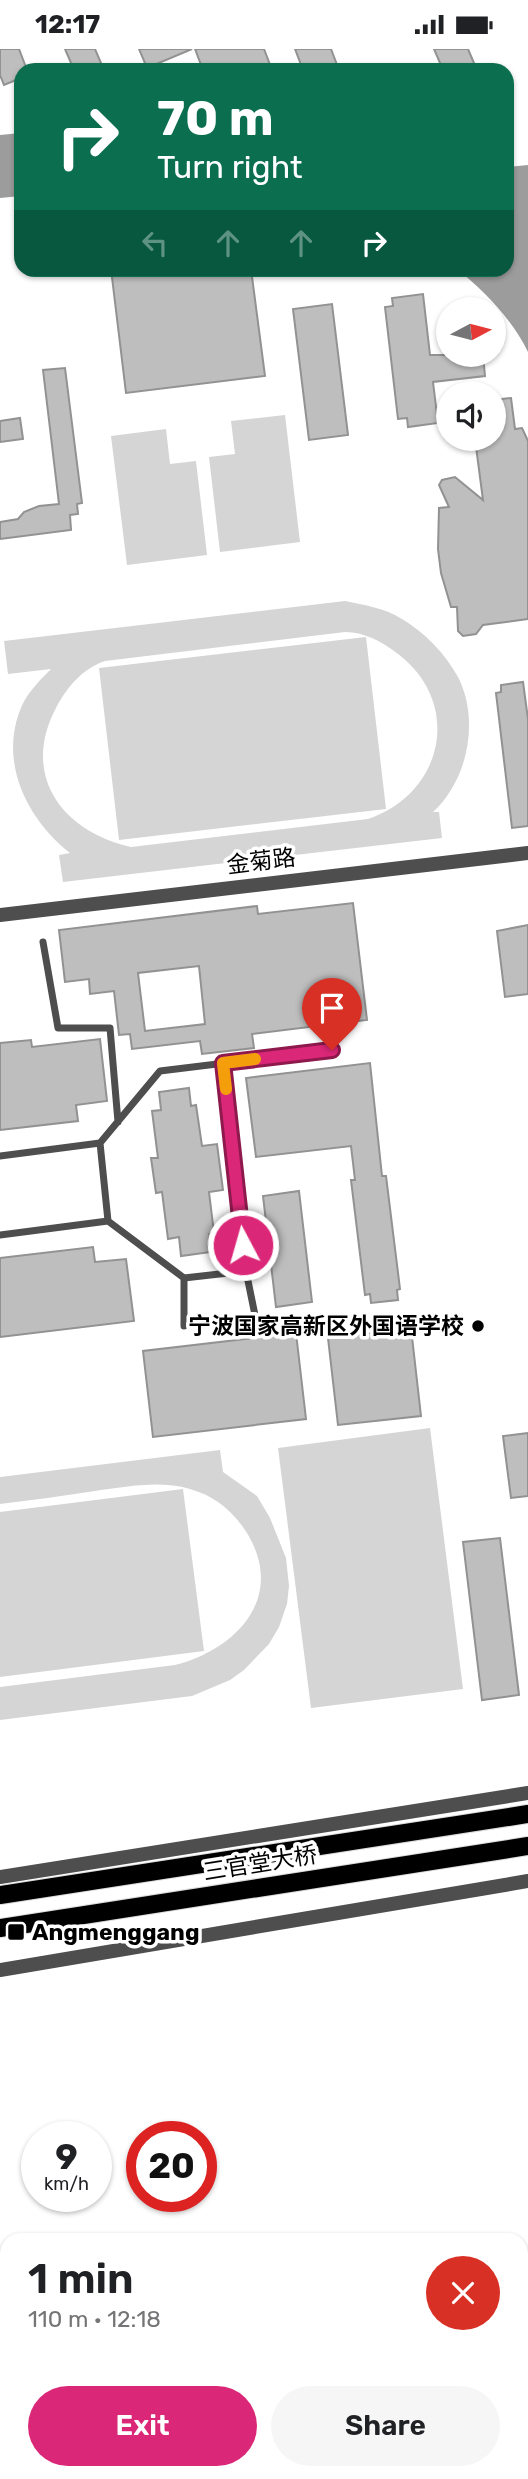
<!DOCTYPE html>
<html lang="en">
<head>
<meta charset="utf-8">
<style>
  :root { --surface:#fff; --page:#f6f6f6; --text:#202124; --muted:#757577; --accent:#db2777 }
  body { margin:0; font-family:Rubik,"Noto Sans SC",sans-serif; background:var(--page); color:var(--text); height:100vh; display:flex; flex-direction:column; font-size:26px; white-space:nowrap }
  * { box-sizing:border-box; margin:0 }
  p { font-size:23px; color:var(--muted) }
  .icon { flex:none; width:38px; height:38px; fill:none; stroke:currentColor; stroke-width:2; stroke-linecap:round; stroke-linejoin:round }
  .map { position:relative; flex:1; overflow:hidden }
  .details { position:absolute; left:0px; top:2184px; width:528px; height:247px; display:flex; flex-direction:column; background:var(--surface); border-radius:21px 21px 0 0; box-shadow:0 2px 5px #0004 }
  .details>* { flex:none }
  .hud { position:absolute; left:14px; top:14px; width:500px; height:214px; border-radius:21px; box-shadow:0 2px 5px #0004; background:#0b6e4f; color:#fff; overflow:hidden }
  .needle { width:46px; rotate:83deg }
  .controls { position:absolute; left:436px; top:248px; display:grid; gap:14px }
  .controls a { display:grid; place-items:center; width:70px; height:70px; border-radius:50%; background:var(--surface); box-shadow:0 2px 5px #0004; font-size:35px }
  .speed { position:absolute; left:21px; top:2072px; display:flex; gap:14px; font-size:35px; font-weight:700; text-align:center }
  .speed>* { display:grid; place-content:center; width:91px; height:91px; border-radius:50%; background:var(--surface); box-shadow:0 2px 5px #0004; line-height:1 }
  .speed small { font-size:18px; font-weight:400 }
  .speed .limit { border:10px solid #d22; background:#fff; color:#111 }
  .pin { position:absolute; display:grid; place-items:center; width:60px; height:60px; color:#fff; margin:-72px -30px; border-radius:50% 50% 50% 0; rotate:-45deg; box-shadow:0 0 7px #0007 }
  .pin .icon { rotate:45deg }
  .me { position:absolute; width:77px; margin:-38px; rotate:354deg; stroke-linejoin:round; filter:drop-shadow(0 0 5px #0008) }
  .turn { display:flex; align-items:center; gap:24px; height:147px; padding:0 28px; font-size:32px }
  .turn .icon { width:91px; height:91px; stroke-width:2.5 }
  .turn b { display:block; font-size:49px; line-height:60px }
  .lanes { display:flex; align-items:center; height:66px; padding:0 28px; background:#0003; justify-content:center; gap:35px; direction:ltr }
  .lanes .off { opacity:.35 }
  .round { display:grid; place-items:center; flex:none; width:74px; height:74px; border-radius:37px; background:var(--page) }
  .summary { display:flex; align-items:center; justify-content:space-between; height:119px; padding:0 28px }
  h1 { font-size:42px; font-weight:600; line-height:52px }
  .action { display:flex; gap:14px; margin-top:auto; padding:14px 28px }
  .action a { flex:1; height:80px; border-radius:42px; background:var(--accent); color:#fff; font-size:28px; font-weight:600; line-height:80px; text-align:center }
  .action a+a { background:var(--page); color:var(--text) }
  .status { display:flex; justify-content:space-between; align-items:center; height:49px; padding:0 35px; background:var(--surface); direction:ltr }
  .status svg { height:19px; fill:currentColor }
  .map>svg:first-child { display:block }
  .green { fill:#d5d5d5; fill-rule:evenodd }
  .water { fill:#9c9c9c }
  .building { fill:#bebebe; stroke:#929292; stroke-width:2; fill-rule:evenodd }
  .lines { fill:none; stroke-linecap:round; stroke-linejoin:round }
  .primary-casing { stroke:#dbdbdb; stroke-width:20 }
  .service { stroke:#4e4e4e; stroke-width:7 }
  .minor { stroke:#4e4e4e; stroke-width:14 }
  .tertiary { stroke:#4e4e4e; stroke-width:14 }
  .primary { stroke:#000; stroke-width:18 }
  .route-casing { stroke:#8e194d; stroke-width:18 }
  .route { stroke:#db2777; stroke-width:12 }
  .slow { stroke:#f59e0b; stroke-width:12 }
  .poi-dot { fill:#000; stroke:#fff; stroke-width:2.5 }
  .labels { text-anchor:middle; stroke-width:7; stroke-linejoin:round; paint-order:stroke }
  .street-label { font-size:23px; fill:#000; stroke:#fff }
  .poi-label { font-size:23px; font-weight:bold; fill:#000; stroke:#fff; text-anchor:end }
</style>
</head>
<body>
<div class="status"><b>12:17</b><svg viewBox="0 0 49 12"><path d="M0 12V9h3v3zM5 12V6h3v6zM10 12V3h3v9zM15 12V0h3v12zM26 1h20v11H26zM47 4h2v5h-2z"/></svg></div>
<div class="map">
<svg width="528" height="2430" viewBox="0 0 528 2430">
  <rect width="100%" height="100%" fill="#fff"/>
  <path class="green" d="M285,366l15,127 -80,10 -11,-95 26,-3 -4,-33z
    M166,380l4,35 26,-3 11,94 -80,10 -16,-129z
    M345,552c19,4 40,7 57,18 22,13 43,34 56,58 22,43 10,103 -25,135h6l3,26 -379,44 -4,-27 11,-2c-41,-32 -70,-87 -51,-140 6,-18 19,-31 32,-44l-43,5 -4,-33zM345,583c19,0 35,9 49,19 70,49 51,142 -26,168l-237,28c-68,-15 -111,-71 -75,-139 11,-21 26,-39 49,-47z
    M366,588l20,172 -267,31 -20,-172z
    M430,1379l33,261 -152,19 -33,-260z
    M220,1401l3,22 34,24 13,22 16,40 3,28 -2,18 -8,23 -10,17 -25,26 -14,10 -38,16 -192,24v-33l175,-22c62,-16 111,-68 72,-132 -14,-22 -32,-37 -57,-44 -32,-9 -63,-2 -95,2 -32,5 -63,9 -95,13v-27z
    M183,1440l21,162 -204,26v-165z"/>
  <path class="water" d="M21,84v63l-21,2v-63z
    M528,116v187c-15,-31 -43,-61 -70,-82l50,-1v-102z"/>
  <path class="building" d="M0,0h19l8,21h-6v8l-17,7 -4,-10z
    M65,0h30l9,21h-30z
    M139,0h53l-45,19z
    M195,0h69l8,21h-69z
    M295,0h36l8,21h-36z
    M434,0h34l9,21h-34z
    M111,220h140l14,107 -139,17z
    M423,245l7,61h53l2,21 -52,6 5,41 -30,4 -1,-9 -9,1 -13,-112 8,-1 -1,-8z
    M332,255l16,131 -39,5 -16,-131z
    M65,319l17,135 -5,1 1,10 -8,1 1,15 -71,9v-17l18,-3 6,-7 15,-6 20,-2 -16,-134z
    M511,349l4,31 7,-1 6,13v178l-45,6 -7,9 -13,2 -5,-5 -1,-24h-6l-10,-34 -3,-24 1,-41 10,-1 -10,-22 3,-5 13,-3 28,23 -8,-61h19v-39z
    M20,369l3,21 -23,3v-21z
    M523,633l5,37v107l-16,2 -16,-135 5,-1v-7z
    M353,854l14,117 -115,14 2,14 -52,6 -2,-13 -68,8 -2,-15 -11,1 -5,-44 -24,3 -1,-15 -24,3 -6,-52 198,-24 1,8zM199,917l6,58 -60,7 -7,-58z
    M528,876v69l-23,3 -8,-66z
    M100,990l7,62 -31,4 2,16 -78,9v-87l31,-3 1,7z
    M370,1014l12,113h4l14,113 -3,1 1,10 -27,3 -1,-9 -5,1 -14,-115h4l-4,-34 -95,11 -10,-79z
    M189,1039l2,18 5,-1 6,41 15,-2 6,46 -14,2 5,41 -5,1 2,18 -30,4 -2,-19 -11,2 -6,-47 -6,1 -5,-35h7l-6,-47 9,-1 -2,-18z
    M299,1142l13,111 -36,5 -13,-111z
    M93,1198l2,15 31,-3 8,62 -134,16v-79z
    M411,1279l10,88 -83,9 -10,-87z
    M296,1284l10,86 -153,18 -10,-86z
    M528,1384v63l-17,2 -8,-62z
    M500,1489l19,157 -37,5 -19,-158z"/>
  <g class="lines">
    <defs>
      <path id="primary" d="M0,1846l528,-81
        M0,1879l528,-82"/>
    </defs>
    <use href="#primary" class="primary-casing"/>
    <path class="service" d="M43,893l15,86h52l8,94
      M223,1014l23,208 10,49
      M100,1094l60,-72 172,-21
      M0,1107l100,-13 8,78 -108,14
      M108,1172l76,57 62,-7
      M184,1229v48"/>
    <path class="minor" d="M0,866l528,-62
      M522,2353l6,-16
      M491,2430l3,-6"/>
    <path class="tertiary" d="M0,1828l528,-84
      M0,1921l528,-89
      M522,2266l6,-1
      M0,2342l7,-1"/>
    <use href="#primary" class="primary"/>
  </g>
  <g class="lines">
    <defs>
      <path id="route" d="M243,1196l-20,-182 109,-13"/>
    </defs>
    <use href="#route" class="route-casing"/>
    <use href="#route" class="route"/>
    <path class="slow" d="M226,1040l-3,-26 32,-4"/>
  </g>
  <g class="poi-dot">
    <circle cx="478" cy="1277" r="7"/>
    <rect x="7" y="1874" width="18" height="18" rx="3.5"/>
  </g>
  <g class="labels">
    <g class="street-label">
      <text transform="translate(261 812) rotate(-7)" y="8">金菊路</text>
      <text transform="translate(260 1814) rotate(-9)" y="8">三官堂大桥</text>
    </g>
    <g class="poi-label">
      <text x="464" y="1285">宁波国家高新区外国语学校</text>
      <text x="32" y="1891" text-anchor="start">Angmenggang</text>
    </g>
  </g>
</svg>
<div class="controls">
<a><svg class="needle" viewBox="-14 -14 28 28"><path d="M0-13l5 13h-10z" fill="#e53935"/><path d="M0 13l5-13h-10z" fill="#757577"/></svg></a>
<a><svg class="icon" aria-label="sound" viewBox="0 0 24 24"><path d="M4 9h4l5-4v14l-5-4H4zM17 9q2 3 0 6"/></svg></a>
</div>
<div class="speed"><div>9<small>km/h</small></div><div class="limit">20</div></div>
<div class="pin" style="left:332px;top:1001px;background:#d93025"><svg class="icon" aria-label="arrive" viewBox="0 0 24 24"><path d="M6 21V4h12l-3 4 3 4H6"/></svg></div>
<svg class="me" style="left:243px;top:1196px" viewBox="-20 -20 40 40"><circle r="17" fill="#db2777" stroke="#fff" stroke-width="3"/><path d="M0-11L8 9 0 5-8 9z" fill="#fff"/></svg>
<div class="hud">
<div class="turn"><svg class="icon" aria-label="right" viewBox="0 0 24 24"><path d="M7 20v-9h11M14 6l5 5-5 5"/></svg><div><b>70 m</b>Turn right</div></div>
<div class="lanes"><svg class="icon off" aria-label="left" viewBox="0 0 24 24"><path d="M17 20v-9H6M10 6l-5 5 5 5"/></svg><svg class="icon off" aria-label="ahead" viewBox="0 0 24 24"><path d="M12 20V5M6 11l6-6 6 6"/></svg><svg class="icon off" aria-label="ahead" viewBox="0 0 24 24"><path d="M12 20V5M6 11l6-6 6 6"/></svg><svg class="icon" aria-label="right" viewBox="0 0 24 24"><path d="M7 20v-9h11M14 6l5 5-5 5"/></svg></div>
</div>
<section class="details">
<div class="summary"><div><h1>1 min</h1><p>110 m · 12:18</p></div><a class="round" style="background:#d93025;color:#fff"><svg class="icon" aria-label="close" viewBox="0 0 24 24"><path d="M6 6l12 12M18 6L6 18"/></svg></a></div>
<div class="action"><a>Exit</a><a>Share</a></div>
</section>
</div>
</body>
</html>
